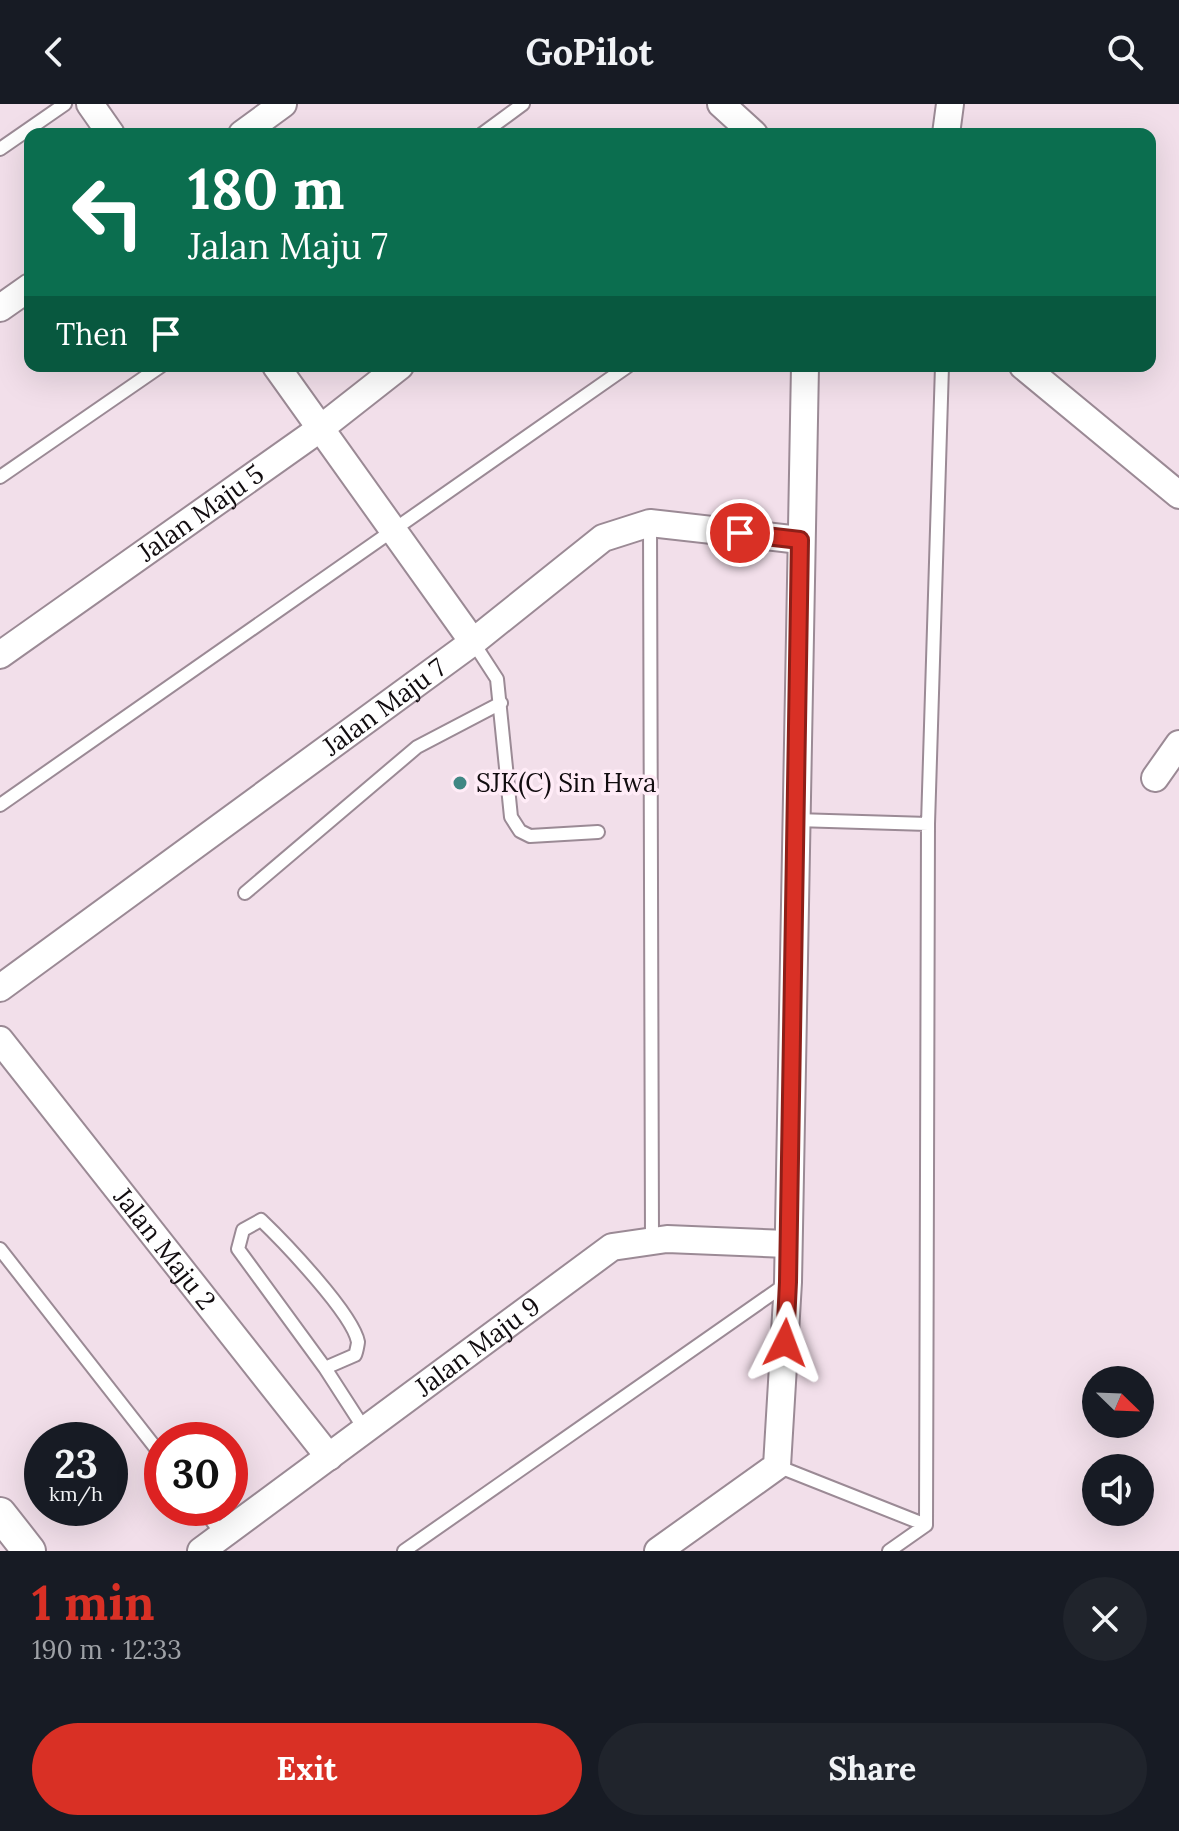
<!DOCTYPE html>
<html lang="en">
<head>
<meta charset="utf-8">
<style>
  :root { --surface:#171b24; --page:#20242c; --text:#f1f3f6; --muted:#9ea1a6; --accent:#d93025 }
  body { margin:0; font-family:Lora,serif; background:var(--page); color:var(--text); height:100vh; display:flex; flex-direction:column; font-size:30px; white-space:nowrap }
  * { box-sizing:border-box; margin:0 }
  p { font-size:26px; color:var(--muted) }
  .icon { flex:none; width:44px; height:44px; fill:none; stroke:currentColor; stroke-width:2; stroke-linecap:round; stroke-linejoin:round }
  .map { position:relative; height:1447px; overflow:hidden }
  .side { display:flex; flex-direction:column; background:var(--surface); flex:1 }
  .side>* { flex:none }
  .guide { position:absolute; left:24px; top:24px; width:1132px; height:244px; border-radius:16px; box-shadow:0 8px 32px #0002; background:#0b6e4f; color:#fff; overflow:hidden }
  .needle { width:52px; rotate:113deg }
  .tools { position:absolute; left:1082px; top:1262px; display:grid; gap:16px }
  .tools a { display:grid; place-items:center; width:72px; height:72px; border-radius:50%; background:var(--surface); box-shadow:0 8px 32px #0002; font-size:40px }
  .speed { position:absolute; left:24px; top:1318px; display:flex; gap:16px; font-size:40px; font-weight:700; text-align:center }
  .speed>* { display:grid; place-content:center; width:104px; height:104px; border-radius:50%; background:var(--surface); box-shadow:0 8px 32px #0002; line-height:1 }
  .speed small { font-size:20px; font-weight:400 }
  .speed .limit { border:12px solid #d22; background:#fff; color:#111 }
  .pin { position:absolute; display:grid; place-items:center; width:68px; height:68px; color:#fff; margin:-34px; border:4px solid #fff; border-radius:50%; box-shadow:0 2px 8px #0007 }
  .me { position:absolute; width:88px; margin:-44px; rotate:3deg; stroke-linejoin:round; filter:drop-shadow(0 0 6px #0008) }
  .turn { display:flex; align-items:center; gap:28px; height:168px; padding:0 32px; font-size:36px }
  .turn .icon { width:104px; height:104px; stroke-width:2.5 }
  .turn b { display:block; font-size:56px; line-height:68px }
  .then { display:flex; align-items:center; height:76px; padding:0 32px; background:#0003; gap:16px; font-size:30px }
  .round { display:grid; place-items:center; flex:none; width:84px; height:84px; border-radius:42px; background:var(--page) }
  .headline { display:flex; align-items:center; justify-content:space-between; height:136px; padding:0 32px }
  h1 { font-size:48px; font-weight:700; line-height:60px; color:var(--accent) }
  .cta { display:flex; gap:16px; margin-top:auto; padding:16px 32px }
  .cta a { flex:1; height:92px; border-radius:48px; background:var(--accent); color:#fff; font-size:32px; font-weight:700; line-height:92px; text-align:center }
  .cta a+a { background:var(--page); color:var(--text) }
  header { display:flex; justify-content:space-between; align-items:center; height:104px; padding:0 32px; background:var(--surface); font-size:36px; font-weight:700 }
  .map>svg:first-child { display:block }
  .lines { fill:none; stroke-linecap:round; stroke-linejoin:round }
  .service-casing { stroke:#9b8a95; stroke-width:16 }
  .minor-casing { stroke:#9b8a95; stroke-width:30 }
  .tertiary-casing { stroke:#9b8a95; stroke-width:36 }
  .service { stroke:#fff; stroke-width:12 }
  .minor { stroke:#fff; stroke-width:26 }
  .tertiary { stroke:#fff; stroke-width:32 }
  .route-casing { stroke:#8d1f18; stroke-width:20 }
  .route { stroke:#d93025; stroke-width:14 }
  .poi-dot { fill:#408784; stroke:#ffecf7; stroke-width:3 }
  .labels { text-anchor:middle; stroke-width:7; stroke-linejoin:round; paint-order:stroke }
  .street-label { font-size:26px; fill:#110c0f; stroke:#ffecf7 }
  .poi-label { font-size:26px; fill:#110c0f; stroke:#ffecf7; text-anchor:start }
</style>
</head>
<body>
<header><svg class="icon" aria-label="back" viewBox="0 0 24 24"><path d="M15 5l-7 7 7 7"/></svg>GoPilot<svg class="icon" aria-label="search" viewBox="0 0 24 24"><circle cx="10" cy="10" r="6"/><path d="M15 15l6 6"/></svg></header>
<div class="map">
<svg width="1179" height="1447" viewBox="0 0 1179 1447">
  <rect width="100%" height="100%" fill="#f2dfea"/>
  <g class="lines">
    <defs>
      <path id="service" d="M482,30l41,-30
        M0,45l65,-45
        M0,373l161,-111
        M650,419l2,718
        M473,538l24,37 14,138 9,14 10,5 68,-4
        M0,701l628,-439
        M796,716l132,4
        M245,789l172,-146 84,-44
        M261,1116c22,21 92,94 97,122 0,1 -2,12 -3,13l-30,13 -87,-119 5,-19z
        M0,1145l162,207
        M325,1264l40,62
        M777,1362l149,59
        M202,1404l21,27
        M404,1447l382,-267
        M889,1447l37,-26 2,-701 14,-458"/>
      <g id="minor">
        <path d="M90,0l21,30"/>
        <path d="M721,0l33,30"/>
        <path d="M242,30l41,-30"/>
        <path d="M946,30l4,-30"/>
        <path d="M0,204l30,-21"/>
        <path d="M276,262l197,276"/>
        <path d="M1023,262l156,129"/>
        <path id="s1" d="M0,551l321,-227 79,-62"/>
        <path d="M1155,674l24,-34"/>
        <path id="s2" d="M0,884l473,-346 130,-104 47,-15 150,17"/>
        <path id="s3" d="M0,936l329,417"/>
        <path id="s4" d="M201,1447l411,-304 55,-8 120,5"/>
        <path d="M658,1447l119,-85 11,-184 17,-916"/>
      </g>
      <path id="tertiary" d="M0,1410l29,37"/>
    </defs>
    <use href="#service" class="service-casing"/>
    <use href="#minor" class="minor-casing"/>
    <use href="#tertiary" class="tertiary-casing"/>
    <use href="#service" class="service"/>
    <use href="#minor" class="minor"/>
    <use href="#tertiary" class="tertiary"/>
  </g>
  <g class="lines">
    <defs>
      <path id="route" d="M740,429l60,7 -12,742 -3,61"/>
    </defs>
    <use href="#route" class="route-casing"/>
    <use href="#route" class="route"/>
  </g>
  <circle class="poi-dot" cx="460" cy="679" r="8"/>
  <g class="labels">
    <g class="street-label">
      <text dy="9" stroke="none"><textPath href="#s1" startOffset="246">Jalan Maju 5</textPath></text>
      <text dy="9" stroke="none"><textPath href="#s2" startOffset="476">Jalan Maju 7</textPath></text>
      <text dy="9" stroke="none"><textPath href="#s3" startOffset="266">Jalan Maju 2</textPath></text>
      <text dy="9" stroke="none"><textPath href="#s4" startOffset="344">Jalan Maju 9</textPath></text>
    </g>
    <g class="poi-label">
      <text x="476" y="688">SJK(C) Sin Hwa</text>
    </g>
  </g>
</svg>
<div class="tools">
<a><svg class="needle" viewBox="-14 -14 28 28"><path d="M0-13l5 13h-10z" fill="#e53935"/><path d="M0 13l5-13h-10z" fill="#9ea1a6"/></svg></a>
<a><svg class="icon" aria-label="sound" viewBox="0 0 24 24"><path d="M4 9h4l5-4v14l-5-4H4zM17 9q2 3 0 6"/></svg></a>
</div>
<div class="speed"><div>23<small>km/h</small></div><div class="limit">30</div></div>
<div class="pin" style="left:740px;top:429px;background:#d93025"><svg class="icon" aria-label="arrive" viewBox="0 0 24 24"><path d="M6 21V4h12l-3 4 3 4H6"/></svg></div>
<svg class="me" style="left:785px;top:1239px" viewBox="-20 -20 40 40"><path d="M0-17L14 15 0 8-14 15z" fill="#d93025" stroke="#fff" stroke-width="4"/></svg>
<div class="guide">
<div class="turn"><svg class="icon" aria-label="left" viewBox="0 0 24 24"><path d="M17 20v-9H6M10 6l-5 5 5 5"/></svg><div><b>180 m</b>Jalan Maju 7</div></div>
<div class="then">Then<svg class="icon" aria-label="arrive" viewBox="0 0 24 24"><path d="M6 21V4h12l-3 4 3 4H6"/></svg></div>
</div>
</div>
<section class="side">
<div class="headline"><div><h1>1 min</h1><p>190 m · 12:33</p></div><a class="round"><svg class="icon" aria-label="close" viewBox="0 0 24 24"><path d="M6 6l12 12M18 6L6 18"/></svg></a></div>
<div class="cta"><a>Exit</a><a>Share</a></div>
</section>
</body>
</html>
